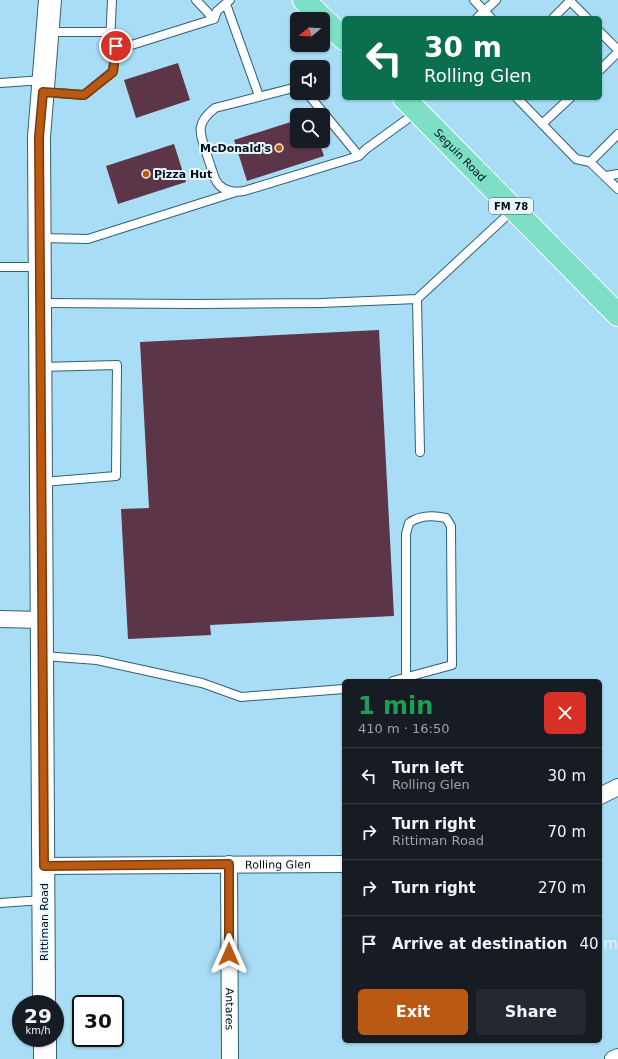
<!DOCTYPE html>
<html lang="en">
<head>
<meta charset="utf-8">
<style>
  :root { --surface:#171b24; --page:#242831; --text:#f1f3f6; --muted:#9ea1a6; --line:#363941; --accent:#b95912 }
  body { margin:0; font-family:"DejaVu Sans",sans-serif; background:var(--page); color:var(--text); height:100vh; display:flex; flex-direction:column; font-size:15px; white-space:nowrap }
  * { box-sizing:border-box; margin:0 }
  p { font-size:13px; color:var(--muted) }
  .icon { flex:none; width:22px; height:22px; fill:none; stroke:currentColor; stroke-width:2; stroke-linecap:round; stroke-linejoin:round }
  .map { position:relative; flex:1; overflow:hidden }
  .panel { position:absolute; left:342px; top:679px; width:260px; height:364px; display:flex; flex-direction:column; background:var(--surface); border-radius:6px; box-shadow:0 1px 3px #0004 }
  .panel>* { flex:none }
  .banner { position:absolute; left:342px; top:16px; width:260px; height:84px; border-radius:6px; box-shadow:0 1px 3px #0004; background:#0b6e4f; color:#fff; overflow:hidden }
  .needle { width:26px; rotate:252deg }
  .fabs { position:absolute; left:290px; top:12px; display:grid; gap:8px }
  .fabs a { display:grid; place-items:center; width:40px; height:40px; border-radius:6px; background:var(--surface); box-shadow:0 1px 3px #0004; font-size:20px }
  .speed { position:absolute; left:12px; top:995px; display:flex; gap:8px; font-size:20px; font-weight:700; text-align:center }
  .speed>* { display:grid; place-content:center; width:52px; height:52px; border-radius:50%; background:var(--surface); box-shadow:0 1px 3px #0004; line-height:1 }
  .speed small { font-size:10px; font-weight:400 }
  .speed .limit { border:2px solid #111; border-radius:6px; background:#fff; color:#111 }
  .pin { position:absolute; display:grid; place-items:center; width:34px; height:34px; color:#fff; margin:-17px; border:2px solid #fff; border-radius:50%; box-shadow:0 1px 4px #0007 }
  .me { position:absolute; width:44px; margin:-22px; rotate:0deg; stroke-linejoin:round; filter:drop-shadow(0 0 3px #0008) }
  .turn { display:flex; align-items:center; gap:14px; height:84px; padding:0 16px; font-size:18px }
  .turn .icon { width:52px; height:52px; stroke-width:2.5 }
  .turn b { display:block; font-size:28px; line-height:34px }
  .round { display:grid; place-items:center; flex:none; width:42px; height:42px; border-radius:6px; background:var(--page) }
  .summary { display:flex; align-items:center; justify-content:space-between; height:68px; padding:0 16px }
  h1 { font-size:24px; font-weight:600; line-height:30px; color:#1e9e55 }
  .button { display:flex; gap:8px; margin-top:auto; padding:8px 16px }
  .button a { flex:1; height:46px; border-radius:6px; background:var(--accent); color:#fff; font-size:16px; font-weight:600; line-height:46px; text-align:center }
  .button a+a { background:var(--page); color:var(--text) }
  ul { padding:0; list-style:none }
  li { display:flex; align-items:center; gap:12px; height:56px; padding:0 16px; border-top:1px solid var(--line) }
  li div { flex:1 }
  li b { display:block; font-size:15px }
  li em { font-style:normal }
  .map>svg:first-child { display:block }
  .building { fill:#5d3548 }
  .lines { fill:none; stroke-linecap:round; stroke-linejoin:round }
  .lane-casing { stroke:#306077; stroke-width:10 }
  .street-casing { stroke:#306077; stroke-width:18 }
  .secondary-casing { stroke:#306077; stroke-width:24 }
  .primary-casing { stroke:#fff; stroke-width:24 }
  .lane { stroke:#fff; stroke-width:8 }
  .street { stroke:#fff; stroke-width:16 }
  .secondary { stroke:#fff; stroke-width:22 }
  .primary { stroke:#7ddfc6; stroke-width:22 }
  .route-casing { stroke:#783a0c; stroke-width:10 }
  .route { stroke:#b95912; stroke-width:7 }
  .poi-dot { fill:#b95912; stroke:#e8f7ff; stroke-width:1.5 }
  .labels { text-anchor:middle; stroke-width:4; stroke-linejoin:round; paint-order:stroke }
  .shield { fill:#e8f7ff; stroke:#46555d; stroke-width:1 }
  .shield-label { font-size:10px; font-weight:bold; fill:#000f18 }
  .poi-label { font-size:11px; font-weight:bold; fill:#000f18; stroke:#e8f7ff; text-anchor:end }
  .street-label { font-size:11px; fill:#000f18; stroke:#e8f7ff }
</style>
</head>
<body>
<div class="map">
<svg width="618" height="1059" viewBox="0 0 618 1059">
  <rect width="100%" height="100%" fill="#a9dcf5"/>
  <path class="building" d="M178,63l12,37 -54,18 -12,-38z
    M297,120v21h22l5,15 -77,25 -13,-41z
    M174,144l12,38 -68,22 -12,-38z
    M379,330l15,286 -184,9 1,10 -83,4 -7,-130 28,-1 -9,-166z"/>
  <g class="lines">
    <defs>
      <path id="lane" d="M112,0l-2,43 12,5 92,-29 3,-8 13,-11
        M196,0l18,19
        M474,0l17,18
        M226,4l33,92
        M477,18l19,-18
        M553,18l17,-17 17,17
        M49,32h61
        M600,32l18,18
        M600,70l18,-18
        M0,83l43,-3
        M297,87l-82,21c-19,15 -16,23 -9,44 3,9 6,18 9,27 6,12 17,14 29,12l115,-35 7,-7 51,-37
        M44,92l40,3 29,-24 3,-25
        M307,93l52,63
        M517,98l59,61 14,3 28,27
        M542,124l28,-26
        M590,162l28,-28
        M606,176l12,-2
        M41,238l47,1 148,-47
        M0,267h39
        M417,299l3,153
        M41,303l155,1 125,-1 96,-4 97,-90
        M41,367l76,-2 -1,111 -73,6
        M43,656l54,4 105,23 39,14 103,-8
        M393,681l59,-16 -1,-139 -5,-8c-14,-3 -26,-3 -37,5l-3,11v144
        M0,903l43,-3"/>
      <g id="street">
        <path d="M0,619l41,1"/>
        <path d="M600,796l18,-9"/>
        <path id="s1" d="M229,864l1,195"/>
        <path id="s2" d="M44,866l300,-2"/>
        <path d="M613,1059l5,-2"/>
      </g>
      <path id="secondary" d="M44,1004l-5,-867 11,-137
        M45,1038v21"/>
      <g id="primary">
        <path d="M304,0l40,39"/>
        <path id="s3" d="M404,98l214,217"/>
      </g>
    </defs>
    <use href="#lane" class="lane-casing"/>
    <use href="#street" class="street-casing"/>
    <use href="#secondary" class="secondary-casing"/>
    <use href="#primary" class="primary-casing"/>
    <use href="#lane" class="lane"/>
    <use href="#street" class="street"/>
    <use href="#secondary" class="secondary"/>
    <use href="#primary" class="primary"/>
  </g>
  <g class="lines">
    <defs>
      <path id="route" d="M116,46l-3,26 -29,23 -41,-3 -4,45 5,729 185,-2v90"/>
    </defs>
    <use href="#route" class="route-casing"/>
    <use href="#route" class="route"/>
  </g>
  <g class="poi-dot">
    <circle cx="279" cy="148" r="4"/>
    <circle cx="146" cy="174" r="4"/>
  </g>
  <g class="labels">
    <rect class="shield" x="489" y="198" width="44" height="16" rx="3"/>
    <g class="shield-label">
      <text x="511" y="210">FM 78</text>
    </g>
    <g class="poi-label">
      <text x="271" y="152">McDonald's</text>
      <text x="154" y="178" text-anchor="start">Pizza Hut</text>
    </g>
    <g class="street-label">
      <text dy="4" stroke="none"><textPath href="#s3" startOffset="80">Seguin Road</textPath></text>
      <text dy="4" stroke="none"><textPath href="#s2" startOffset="234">Rolling Glen</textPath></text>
      <text transform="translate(44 922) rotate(-90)" y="4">Rittiman Road</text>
      <text dy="4" stroke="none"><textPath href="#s1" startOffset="145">Antares</textPath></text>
    </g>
  </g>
</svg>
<div class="fabs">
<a><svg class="needle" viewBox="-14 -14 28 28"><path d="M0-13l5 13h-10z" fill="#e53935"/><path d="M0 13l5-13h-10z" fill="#9ea1a6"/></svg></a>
<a><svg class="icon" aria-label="sound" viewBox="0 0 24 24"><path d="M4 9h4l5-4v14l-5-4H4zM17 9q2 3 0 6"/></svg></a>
<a><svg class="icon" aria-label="search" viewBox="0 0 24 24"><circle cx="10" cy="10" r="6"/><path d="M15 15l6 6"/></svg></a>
</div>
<div class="speed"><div>29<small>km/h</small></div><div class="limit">30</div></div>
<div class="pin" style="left:116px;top:46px;background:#d93025"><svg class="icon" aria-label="arrive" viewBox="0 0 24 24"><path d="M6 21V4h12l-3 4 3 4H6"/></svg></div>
<svg class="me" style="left:229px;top:954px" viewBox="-20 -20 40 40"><path d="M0-17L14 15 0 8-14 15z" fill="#b95912" stroke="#fff" stroke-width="4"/></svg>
<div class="banner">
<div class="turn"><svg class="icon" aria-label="left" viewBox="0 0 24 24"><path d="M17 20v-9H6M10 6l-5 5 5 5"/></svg><div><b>30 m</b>Rolling Glen</div></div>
</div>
<section class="panel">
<div class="summary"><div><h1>1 min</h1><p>410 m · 16:50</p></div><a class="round" style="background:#d93025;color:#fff"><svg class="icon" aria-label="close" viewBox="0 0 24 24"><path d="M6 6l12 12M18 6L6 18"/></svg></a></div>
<ul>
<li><svg class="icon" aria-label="left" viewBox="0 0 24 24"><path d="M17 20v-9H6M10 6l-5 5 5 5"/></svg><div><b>Turn left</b><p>Rolling Glen</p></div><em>30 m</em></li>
<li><svg class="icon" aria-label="right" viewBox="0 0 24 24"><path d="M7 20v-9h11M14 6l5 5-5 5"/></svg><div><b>Turn right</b><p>Rittiman Road</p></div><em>70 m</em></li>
<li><svg class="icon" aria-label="right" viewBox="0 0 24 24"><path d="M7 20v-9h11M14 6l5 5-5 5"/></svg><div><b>Turn right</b></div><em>270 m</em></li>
<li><svg class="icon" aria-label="arrive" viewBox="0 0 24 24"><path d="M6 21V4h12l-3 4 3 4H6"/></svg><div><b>Arrive at destination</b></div><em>40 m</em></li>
</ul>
<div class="button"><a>Exit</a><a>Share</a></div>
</section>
</div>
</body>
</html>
